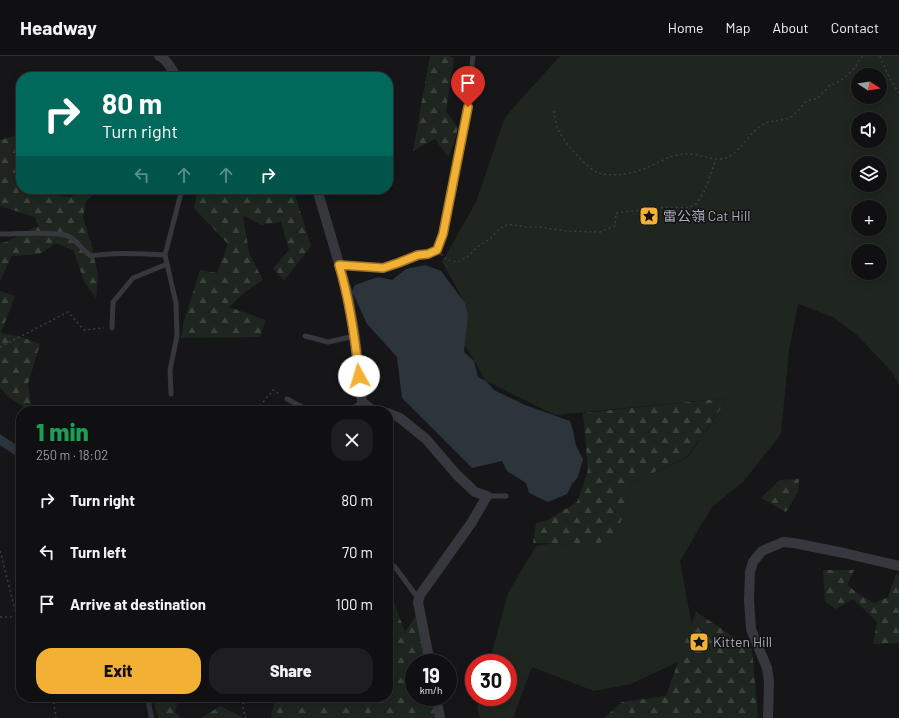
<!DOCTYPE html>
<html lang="en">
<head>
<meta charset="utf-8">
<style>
  :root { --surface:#101012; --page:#1e1e20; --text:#f1f3f6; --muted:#9c9d9f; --line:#303032; --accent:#f2b134 }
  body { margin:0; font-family:Barlow,"Noto Sans SC",sans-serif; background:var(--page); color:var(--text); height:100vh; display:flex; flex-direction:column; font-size:15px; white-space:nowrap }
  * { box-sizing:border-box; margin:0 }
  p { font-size:13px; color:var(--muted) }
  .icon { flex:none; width:22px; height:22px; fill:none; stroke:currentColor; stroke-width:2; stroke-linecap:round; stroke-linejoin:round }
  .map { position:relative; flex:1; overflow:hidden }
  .drawer { position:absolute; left:16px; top:350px; width:377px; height:296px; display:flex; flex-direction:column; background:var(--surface); border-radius:16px; box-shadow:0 2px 10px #0003,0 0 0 1px var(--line) }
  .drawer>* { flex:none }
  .guide { position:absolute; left:16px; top:16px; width:377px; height:122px; border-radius:16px; box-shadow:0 2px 10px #0003,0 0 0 1px var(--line); background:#00695c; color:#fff; overflow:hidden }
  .needle { width:26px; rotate:102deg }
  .fabs { position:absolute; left:851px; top:12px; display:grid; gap:8px }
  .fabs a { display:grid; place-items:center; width:36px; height:36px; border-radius:50%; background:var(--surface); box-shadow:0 2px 10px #0003,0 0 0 1px var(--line); font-size:20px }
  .speed { position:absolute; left:405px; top:598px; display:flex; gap:8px; font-size:20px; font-weight:700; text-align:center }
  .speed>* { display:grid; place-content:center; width:52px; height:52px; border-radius:50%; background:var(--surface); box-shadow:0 2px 10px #0003,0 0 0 1px var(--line); line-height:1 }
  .speed small { font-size:10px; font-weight:400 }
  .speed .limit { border:6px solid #d22; background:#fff; color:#111 }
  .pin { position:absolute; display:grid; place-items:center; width:34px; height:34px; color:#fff; margin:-41px -17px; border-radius:50% 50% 50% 0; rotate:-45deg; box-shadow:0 0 4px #0007 }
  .pin .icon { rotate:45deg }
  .me { position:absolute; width:44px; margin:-22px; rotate:354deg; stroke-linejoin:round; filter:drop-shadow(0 0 3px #0008) }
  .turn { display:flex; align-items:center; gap:14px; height:84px; padding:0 20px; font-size:18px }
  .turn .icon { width:52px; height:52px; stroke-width:2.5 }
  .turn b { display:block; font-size:28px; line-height:34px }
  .lanes { display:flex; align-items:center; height:38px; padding:0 20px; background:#0003; justify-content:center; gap:20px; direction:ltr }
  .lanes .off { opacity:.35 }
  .round { display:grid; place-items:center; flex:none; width:42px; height:42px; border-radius:16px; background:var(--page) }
  .summary { display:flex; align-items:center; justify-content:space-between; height:68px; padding:0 20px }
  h1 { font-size:24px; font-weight:800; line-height:30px; color:#1e9e55 }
  .primary-button { display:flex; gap:8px; margin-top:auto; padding:8px 20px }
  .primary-button a { flex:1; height:46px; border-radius:16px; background:var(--accent); color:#111; font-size:16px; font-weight:800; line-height:46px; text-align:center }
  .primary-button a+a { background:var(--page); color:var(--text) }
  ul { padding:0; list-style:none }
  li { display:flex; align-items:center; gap:12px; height:52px; padding:0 20px }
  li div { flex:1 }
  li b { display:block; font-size:15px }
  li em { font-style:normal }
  header { display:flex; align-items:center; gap:24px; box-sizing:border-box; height:56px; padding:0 20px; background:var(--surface); border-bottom:1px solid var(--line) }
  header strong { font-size:19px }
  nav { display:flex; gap:22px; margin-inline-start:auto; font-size:14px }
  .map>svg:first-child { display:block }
  .green { fill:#1e261f; fill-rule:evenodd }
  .forest { fill:url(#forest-firs) }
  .water { fill:#2c353c }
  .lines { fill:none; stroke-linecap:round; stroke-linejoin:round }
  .path { stroke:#3d3f44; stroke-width:1.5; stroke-dasharray:2 3; stroke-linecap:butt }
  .lane { stroke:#37383d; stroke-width:5 }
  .street { stroke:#37383d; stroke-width:10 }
  .route-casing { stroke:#9d7322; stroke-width:10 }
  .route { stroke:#f2b134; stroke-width:7 }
  .labels { text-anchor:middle; stroke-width:3; stroke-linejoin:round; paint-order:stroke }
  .poi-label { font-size:14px; fill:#a8adb8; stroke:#111113; text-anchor:start }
</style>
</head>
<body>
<header>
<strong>Headway</strong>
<nav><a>Home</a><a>Map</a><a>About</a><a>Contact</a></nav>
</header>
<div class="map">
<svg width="899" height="662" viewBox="0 0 899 662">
  <defs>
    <pattern id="forest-firs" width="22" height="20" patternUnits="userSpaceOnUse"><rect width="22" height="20" fill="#1e261f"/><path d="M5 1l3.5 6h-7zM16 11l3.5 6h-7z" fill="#3c433d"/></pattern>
  </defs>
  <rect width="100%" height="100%" fill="#161618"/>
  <path class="green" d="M560,0h339v329l-7,-13 -35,-37 -24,-18 -35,-13 -9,47 -8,83 -38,48 -31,25 -32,54 17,92 -66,31 -37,7 -62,-24 -19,51h-33l-3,-11 3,-10h28v-34h-19l19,-70 28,-47 18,-3 28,6 35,-12 14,-54 57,-26 40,-59 -173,17 -69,-34 -21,-36v-42l-23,-41 34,-60 29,-85zM858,19h22v22h-22zM858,63h22v22h-22zM858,107h22v22h-22zM858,151h22v22h-22zM858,195h22v22h-22z"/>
  <path class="forest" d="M430,0h19l5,2 -8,53 12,17 -4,15 -6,14 -13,-18 -22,12z
    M18,79l3,3v51h27l-2,5 25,3 7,-8h21l-13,12 -3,16 9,30 6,28 -2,23 -11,-15 -12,-33 -17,-7 -16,11 -28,2 -12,25v-38l6,-1 32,-16 -3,-9 -35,-11v-66z
    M198,133h95l18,57 -27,35 -11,-13 16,-18 -8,-28 -20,3 -18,-10 6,38 14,27 -18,12 -16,15 37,13 -6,17 -79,1 3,-17 16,-51 17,3 11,-29 -34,-36z
    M0,235l15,5 -14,37 18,3 21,8 -12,40 4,27h-2l-23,-15 -7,-9z
    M728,342l-41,59 -56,26 -14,54 -35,12 -28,-6h-21l3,-20 12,-3 29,-18 11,-32 -5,-57z
    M799,423l-1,13 -12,20 -25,-14 19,-18z
    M823,514h31l-7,15 13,10 14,8 14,-6 8,-23 3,1v68l-26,1 4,-22 -24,-23 -17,10 -11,-7z
    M388,541l5,3 12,32 10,-15 11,1 8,45h-20v34h26l4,21h-142l2,-19 -2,19h-31l4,-21h113z
    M696,556l56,37 6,69h-154l18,-16 44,-6z
    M159,641h20l-4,14 5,7h-21l-5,-13z
    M220,650l24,12h-42z"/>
  <path class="water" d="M425,209l16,6 24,32 3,11 -4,38 10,9 4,16 8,4 8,9 31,15 45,16 3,9 3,16 7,13 -5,18 -6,7 -5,10 -19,8 -19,-9 -3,-10 -19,-12 -5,-10 -30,7 -70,-70 -5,-41 -30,-33 -15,-33 3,-6 23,-8 14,3 14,-11z
    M0,378l21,14v11l-21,-14z
    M145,641h5l4,21h-5z"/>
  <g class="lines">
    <path class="path" d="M880,0l9,21 10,16
      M554,55c1,6 1,12 4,18 5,13 28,38 40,44 8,3 28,2 36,-1 18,-4 32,-17 51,-18 15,-1 31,10 45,2 13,-8 19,-23 32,-31 10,-6 20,-3 29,-8 11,-7 10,-18 26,-18l13,-14c7,0 21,-12 26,-19 2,-4 3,-7 7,-10
      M441,198l6,6 11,2 9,-5 14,-13 9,-5 9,-10 9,-5 18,3h13l28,4 33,1 15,-6 1,-13 52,-6 20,1 8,-4 8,-12 12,-33
      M0,291l68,-35 16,18 20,-2
      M261,355l-1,-5 13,-16 8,5
      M0,495l17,66
      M0,561h21
      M53,641l3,21
      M244,641l-1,12 3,9"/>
    <path class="lane" d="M0,178c13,0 58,-3 68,2 10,5 14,14 23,20 25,-4 50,-2 74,-1
      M339,209l44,2 15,-4 20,-8 10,-1 9,-4 6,-16 24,-114 6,-64
      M112,272l1,-26 20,-24 34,-14
      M305,280l23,6 27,-6
      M171,338l-1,-24 7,-34 -1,-33 -11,-48 17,-66
      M287,343l23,12
      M348,355l14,-9
      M487,440h19
      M388,506l7,5 20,27 5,1"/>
    <path class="street" d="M159,0c7,3 14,14 17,21
      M317,133l31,105 7,42 7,66 10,8 6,1
      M388,357l12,5 26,21 31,36 18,17 12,4 -15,26 -52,73 -2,7 12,61
      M436,641l4,21
      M768,662l1,-37 -2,-13 -16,-39 -2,-29 1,-28 3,-10 9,-11 21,-9 11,1 50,10 55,13"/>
  </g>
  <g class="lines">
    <defs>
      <path id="route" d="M359,320c-4,-39 -9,-74 -20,-111l44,3 15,-5 20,-8 10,-1 9,-4 6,-16 25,-127"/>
    </defs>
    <use href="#route" class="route-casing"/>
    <use href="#route" class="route"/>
  </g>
  <defs>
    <symbol id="sight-square" viewBox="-11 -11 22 22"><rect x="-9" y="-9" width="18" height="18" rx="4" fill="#f2b134" stroke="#111113"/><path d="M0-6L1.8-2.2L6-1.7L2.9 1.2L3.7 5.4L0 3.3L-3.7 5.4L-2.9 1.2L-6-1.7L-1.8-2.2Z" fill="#111"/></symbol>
  </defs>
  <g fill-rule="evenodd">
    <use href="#sight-square" x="638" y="149" width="22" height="22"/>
    <use href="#sight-square" x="688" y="575" width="22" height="22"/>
  </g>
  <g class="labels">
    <g class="poi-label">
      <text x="663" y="165">雷公嶺 Cat Hill</text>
      <text x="713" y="591">Kitten Hill</text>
    </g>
  </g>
</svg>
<div class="fabs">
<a><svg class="needle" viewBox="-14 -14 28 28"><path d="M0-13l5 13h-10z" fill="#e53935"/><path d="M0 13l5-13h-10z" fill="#9c9d9f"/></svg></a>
<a><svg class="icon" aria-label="sound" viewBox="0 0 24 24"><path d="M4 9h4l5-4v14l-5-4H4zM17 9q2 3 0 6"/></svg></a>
<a><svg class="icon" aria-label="layers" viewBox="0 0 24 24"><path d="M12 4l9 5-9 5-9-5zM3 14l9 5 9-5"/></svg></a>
<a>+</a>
<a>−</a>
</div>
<div class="speed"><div>19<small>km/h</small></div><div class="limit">30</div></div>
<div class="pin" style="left:468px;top:51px;background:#d93025"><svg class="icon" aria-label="arrive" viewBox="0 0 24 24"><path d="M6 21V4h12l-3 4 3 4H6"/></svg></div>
<svg class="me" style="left:359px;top:320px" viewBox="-20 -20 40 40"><circle r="19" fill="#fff"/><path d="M0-13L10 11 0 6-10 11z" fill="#f2b134"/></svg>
<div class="guide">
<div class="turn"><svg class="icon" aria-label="right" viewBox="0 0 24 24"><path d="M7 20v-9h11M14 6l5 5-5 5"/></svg><div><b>80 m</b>Turn right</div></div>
<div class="lanes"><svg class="icon off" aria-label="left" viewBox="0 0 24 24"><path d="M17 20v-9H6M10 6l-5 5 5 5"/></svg><svg class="icon off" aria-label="ahead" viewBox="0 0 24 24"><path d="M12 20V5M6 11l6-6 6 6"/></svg><svg class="icon off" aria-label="ahead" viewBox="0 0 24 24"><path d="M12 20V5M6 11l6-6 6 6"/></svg><svg class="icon" aria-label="right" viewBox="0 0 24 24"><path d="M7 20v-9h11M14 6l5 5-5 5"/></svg></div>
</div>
<section class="drawer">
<div class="summary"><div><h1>1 min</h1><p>250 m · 18:02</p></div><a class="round"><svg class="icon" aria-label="close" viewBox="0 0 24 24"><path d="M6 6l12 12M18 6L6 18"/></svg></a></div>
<ul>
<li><svg class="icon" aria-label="right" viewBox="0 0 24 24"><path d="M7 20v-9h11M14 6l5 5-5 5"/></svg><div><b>Turn right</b></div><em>80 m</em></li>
<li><svg class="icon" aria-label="left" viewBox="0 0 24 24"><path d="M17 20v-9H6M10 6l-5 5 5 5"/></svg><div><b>Turn left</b></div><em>70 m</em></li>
<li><svg class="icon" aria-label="arrive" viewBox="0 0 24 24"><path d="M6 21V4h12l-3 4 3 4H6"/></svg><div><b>Arrive at destination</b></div><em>100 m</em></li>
</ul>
<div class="primary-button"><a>Exit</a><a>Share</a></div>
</section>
</div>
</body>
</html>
